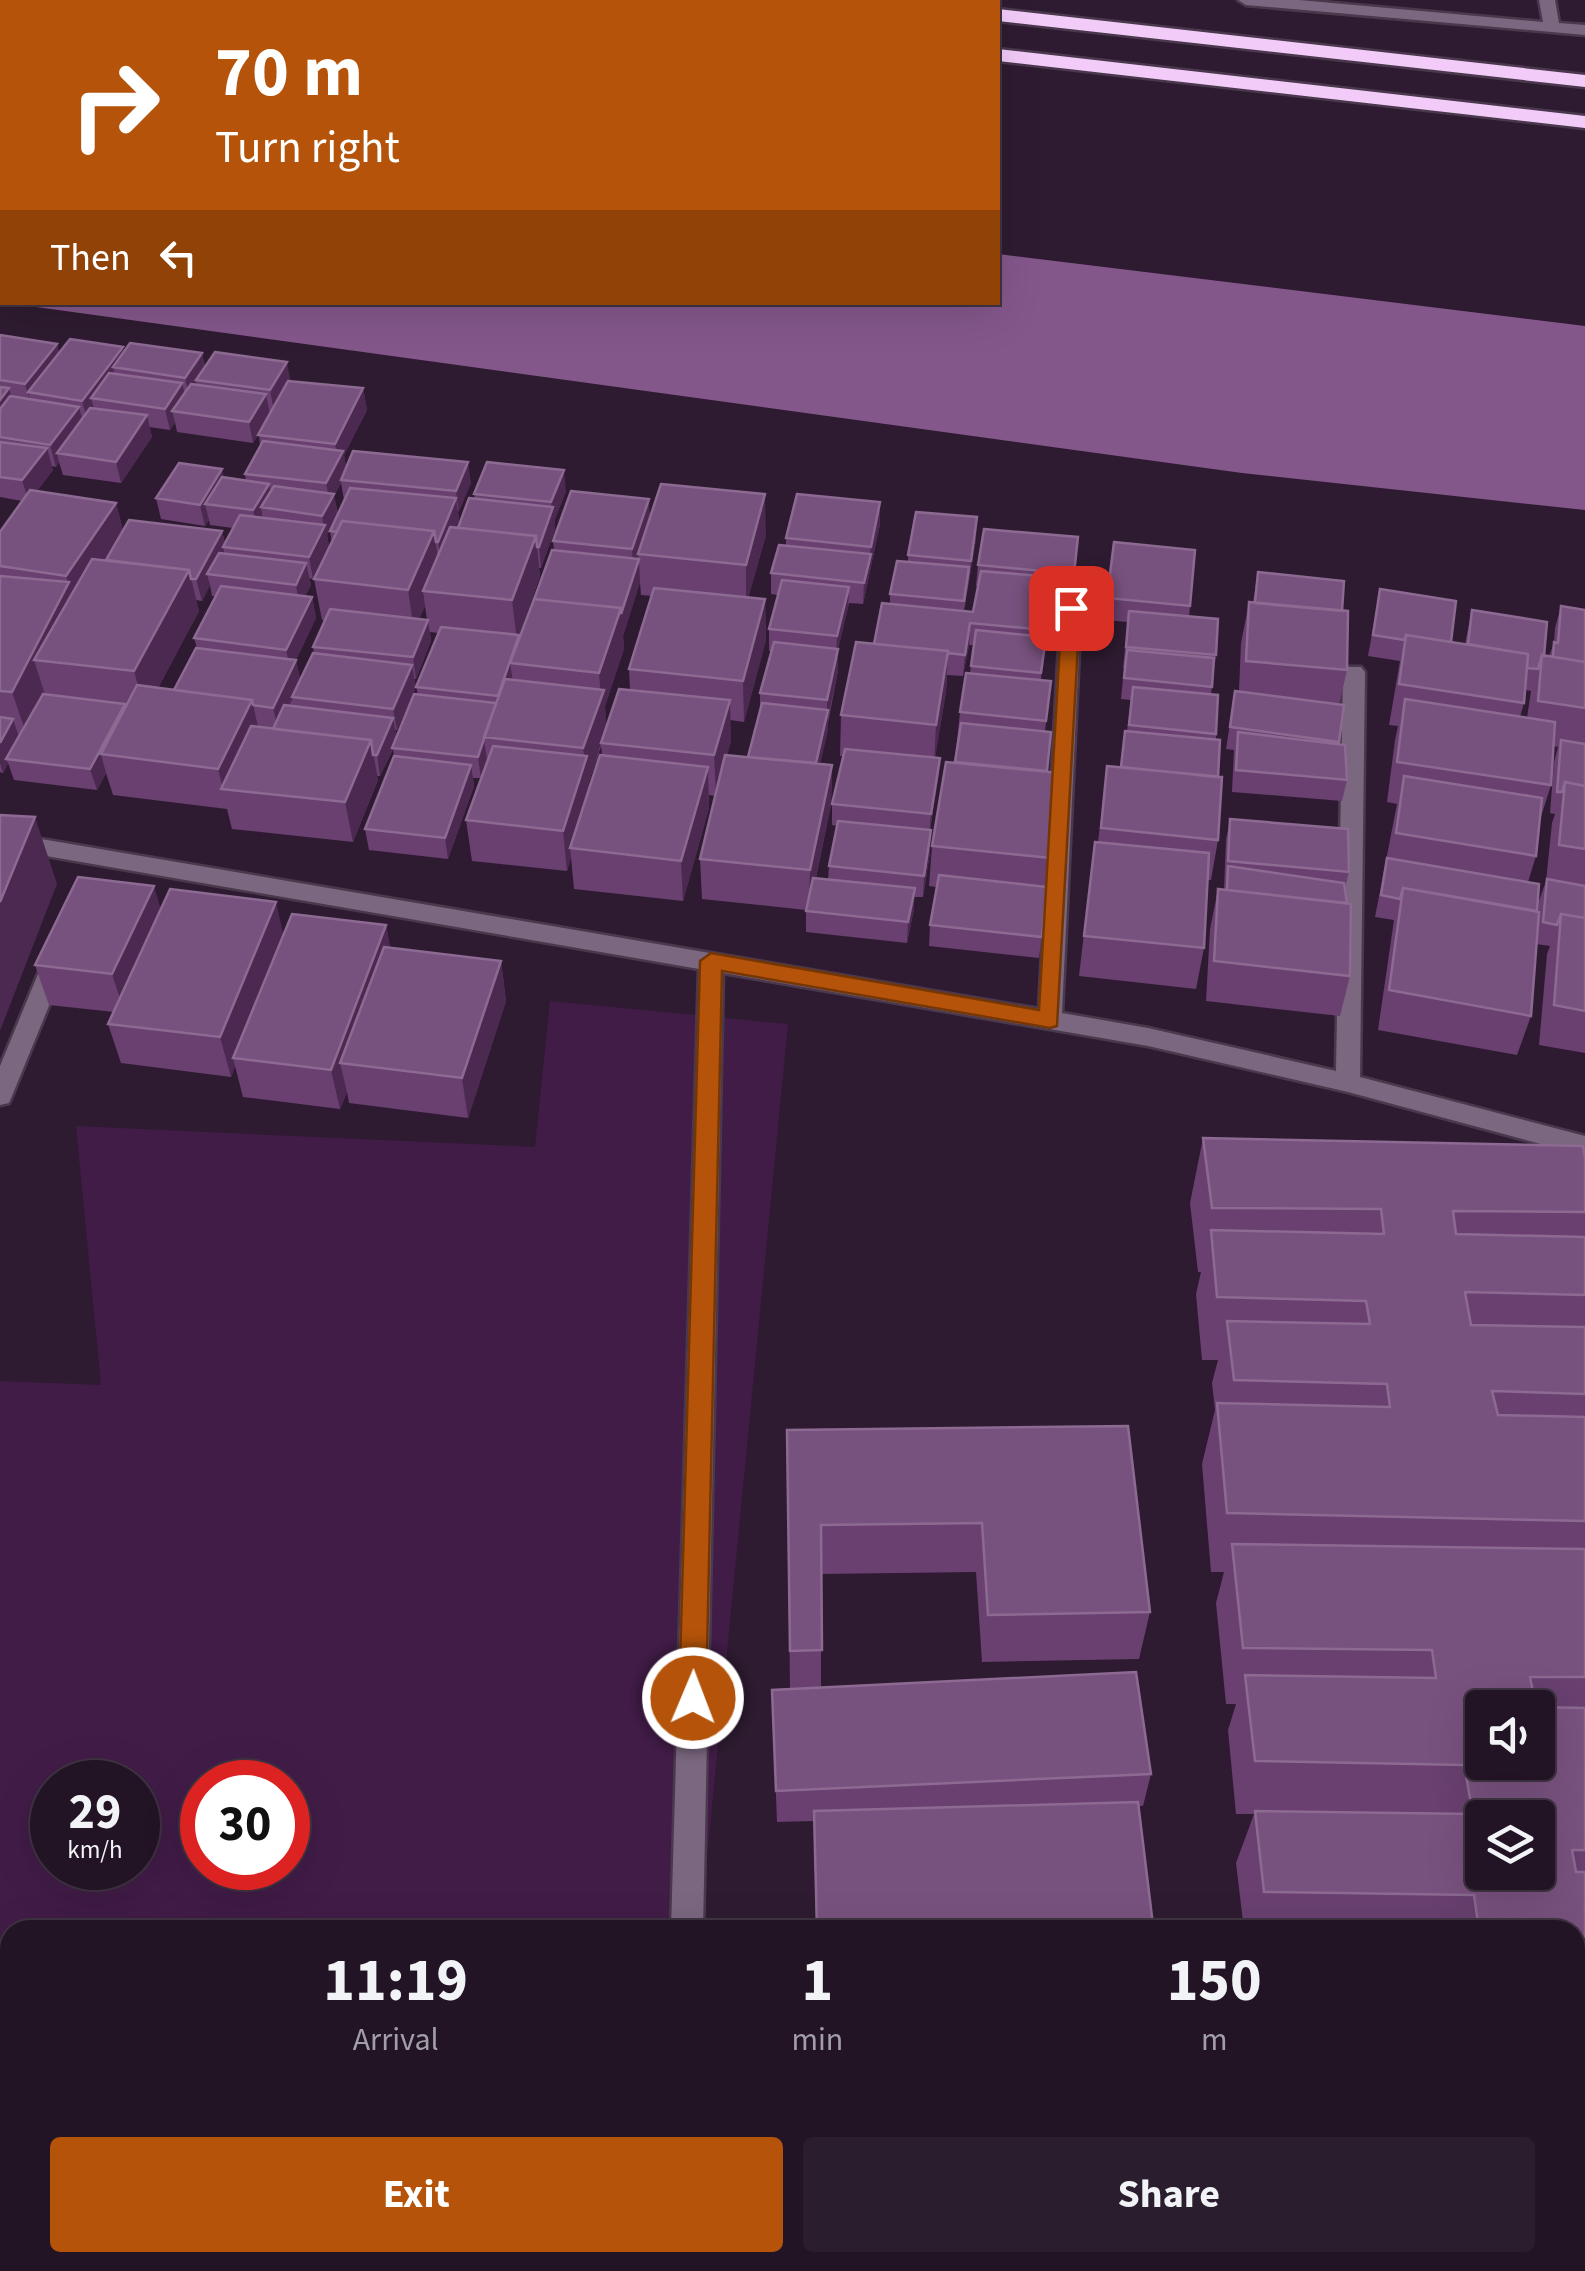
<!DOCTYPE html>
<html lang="en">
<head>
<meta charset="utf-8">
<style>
  :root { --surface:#221425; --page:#2a1d2d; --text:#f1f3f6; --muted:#a29ea7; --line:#3f3342; --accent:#b45309 }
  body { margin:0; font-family:"Source Sans 3",sans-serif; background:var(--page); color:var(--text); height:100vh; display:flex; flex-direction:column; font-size:38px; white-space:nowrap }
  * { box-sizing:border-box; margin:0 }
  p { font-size:32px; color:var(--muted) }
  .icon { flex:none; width:55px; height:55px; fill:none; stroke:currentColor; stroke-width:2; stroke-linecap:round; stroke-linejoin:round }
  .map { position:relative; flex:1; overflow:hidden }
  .details { position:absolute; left:0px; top:1920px; width:1585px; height:352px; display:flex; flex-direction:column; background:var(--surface); border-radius:30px 30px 0 0; box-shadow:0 10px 40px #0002,0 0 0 2px var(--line) }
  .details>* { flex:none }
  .hud { position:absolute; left:0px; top:0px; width:1000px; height:305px; box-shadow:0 10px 40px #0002,0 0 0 2px var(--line); background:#b45309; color:#fff; overflow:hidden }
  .fabs { position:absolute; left:1465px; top:1690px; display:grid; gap:20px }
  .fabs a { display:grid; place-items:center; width:90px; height:90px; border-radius:10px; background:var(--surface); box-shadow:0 10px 40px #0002,0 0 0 2px var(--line); font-size:50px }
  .speed { position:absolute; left:30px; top:1760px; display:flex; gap:20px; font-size:50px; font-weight:700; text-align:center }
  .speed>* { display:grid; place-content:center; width:130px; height:130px; border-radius:50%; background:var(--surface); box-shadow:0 10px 40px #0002,0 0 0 2px var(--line); line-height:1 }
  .speed small { font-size:25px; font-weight:400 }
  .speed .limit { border:15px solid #d22; background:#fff; color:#111 }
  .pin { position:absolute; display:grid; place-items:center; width:85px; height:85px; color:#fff; margin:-42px; border-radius:20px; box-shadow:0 5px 15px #0006 }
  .me { position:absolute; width:110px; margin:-55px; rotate:1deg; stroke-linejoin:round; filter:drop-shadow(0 0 8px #0008) }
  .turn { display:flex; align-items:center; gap:35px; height:210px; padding:0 50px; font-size:45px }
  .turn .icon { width:130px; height:130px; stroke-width:2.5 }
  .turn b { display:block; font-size:70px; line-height:85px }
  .then { display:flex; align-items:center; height:95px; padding:0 50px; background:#0003; gap:20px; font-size:38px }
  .eta { display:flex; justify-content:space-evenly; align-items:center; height:170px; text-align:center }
  .eta b { font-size:60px; font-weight:700; line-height:70px }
  .cta { display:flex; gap:20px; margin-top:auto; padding:20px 50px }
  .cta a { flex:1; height:115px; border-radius:10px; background:var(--accent); color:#fff; font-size:40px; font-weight:700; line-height:115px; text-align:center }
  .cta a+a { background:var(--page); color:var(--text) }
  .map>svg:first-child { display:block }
  .green { fill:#411c47; fill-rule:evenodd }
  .water { fill:#84578b }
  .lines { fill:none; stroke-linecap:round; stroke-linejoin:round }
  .minor-casing { stroke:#4a384d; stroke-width:5 }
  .highway-casing { stroke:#4a384d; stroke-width:5 }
  .minor { fill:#7b677f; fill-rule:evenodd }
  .highway { fill:#f3cbf9; fill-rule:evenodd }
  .wall { fill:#694070; fill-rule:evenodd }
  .shaded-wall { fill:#4b2950 }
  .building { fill:#78527e; stroke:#8c6a92; stroke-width:2.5; fill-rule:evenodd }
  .route { fill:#b45309; stroke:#753606; stroke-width:2.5 }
</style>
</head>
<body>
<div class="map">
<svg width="1585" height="2271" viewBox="0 0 1585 2271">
  <rect width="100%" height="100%" fill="#2e1b31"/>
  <path class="green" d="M550,1001l238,23 -88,906h-690v332l658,1 -1,8h-667v-890l101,4 -25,-259 459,21zM52,1782h86v86h-86zM202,1782h86v86h-86z"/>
  <path class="water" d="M0,132l2,170h996v-48l587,72v184l-343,-37 -1242,-171z"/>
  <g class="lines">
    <defs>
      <path id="minor" d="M1238,0h61l244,22 -4,-22h16l4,23 26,2v10l-339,-30z
        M1071,601l10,7 -19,405 86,15 188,43 7,-399 4,-5h14l4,5 -5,405 225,59v20l-237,-64 -200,-46 -425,-73 -20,957h-32l28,-961 -699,-121v-16l1039,177 22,-401z
        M57,948l12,9 -57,139 -3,7 -9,2v-39l45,-109z
        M662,2262h34l-1,9h-34z"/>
      <path id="highway" d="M421,0h66l1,2h-66z
        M850,0h40l1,2h-40z
        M998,9l587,66v12l-587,-66z
        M998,49l587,67v12l-587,-67z"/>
    </defs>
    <use href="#minor" class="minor-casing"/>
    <use href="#highway" class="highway-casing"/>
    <use href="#minor" class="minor"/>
    <use href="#highway" class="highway"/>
  </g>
  <path class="wall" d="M0,335l57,9 2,9 65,-1 78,1 3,14 86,14 72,7 4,22 -23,45 2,12 125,16 -13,29 1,8 -3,8h2l17,-29 -1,-5 92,-3 -11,28v10l-14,39h-2l1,8 -21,59v4l35,-88 -1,-10 97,-24 116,18 -18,63 17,1 1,41 -22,82 -14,-2 1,21 -4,14 21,2 12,-48v-16l11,-42h-2v-22l9,-34 -7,-1v-21l15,-28v-7l94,-14 -17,80 -14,-1 -11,46v22l-18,93 12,1 -1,40 -15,73 12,2 1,-14 8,-40 -5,-1v-21l11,-48h-3l1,-41 33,-71 16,-40v-10l18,-32v-7l68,-16 -12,72 9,1 5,-26h-2l2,-21 100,-28 -6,58 -22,-2 -6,44 -3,43 10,1 -6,50 2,40 14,2 -22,185 -110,-12 1,-21 7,-38 -8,-1 3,-40 23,-84 5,-50 10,-39 4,-28h-5l-6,31 -16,-1 -1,17 -11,65 5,1 -2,21 -8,51v22l-7,45h-9v12l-7,34 -101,-11v-22l-104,-11 -2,-40 15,-63 -6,-1v13l-26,93 -109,-12 -3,-32 -4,14 -95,-10 -6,-41 15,-42h-8l1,8 -26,73 -79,-9 -4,-21 29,-72 -1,-8 -13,27h-3l1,4 -25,62 -121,-13 -5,-20 -114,-14 -7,-22 -9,17 -83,-10 -6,-17 -5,10 -3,-1v-240l22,-31 -22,-4zM175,422l2,10 76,11 6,-10 1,13 -15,28 1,7 -22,-3 -68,20 5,21 44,7 4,-6 1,5 23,3 -8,15 -3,-12h-99l-7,-28 -79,-12 16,-21 -2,-4 5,1 3,-5 4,13 58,8 31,-46 -3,-10 21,3zM341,483l3,17 -6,14 -4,-18zM334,522l-4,9 2,12 -18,36 8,41 3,1 -12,26 1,6 -14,27 -4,-20 20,-42 -4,-21 -7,-1 6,-11 -2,-7 4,1 16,-33 -2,-11zM640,582l1,13 11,1 -23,73 1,21 -24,37 -1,-21 19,-57 -1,-13zM210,585l2,11h4l-22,42 3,10 -23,42 -16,-2 41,-77 -3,-11 6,1zM425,606l2,14 -8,-1zM430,632l8,1 -22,54 2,8 -21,43 -2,-8h2l19,-43 -2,-8h2l15,-38zM601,746l1,9 -12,33 -1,-6z
    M1114,542l76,64 -1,11 27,38 -5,39 5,40 2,106 -7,40h-4l-3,68 -8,41 -117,-13 11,-94 8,-40 9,-76 13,1 5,-36h2l4,-31 -10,-1 3,-31h-1l5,-46 -24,-2z
    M1258,572l84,39 5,59 -8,35h5l-6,39 9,36 -5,21 -110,-9 2,-42 -8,-1 9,-58h4l2,-48 8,-41h4z
    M1380,589l71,53 14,2 7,-34 72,46h5l5,-13 1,-15 6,-22 24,4v443l-46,-8 8,-91 3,-8 -14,-2 -5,72 -14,39 -139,-25 16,-110 -19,-3 22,-113 -10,-2 8,-62 3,-14 -9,-1 11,-64 -32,-5zM1525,690l6,1 -4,27 -7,-1 4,-14zM1554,746l4,1 -4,15 -4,51 5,1 -3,9 -6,58 -7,20 -1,11 -10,-30 8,-26 4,-36 11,-35z
    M1230,819l119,53 -4,16 5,88 -10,40 -134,-15 4,-72 8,-40 6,1 2,-50z
    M161,910l122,25 103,-10 4,23 111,13 5,40 -38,117 -119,-15 -2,-11 -7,17 -97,-12 -8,-31 -4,11 -110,-14 -13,-39 6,-12 -65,-7 -14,-40z
    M1203,1138l382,19v961h-10v-188h-331l-8,-67 18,-49h-18l-8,-84 8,-26h-10l-10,-101 8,-31h-13l-9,-108 13,-54 -3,-27 6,-23h-16l-6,-66 5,-22h-3l-8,-69z
    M1128,1426l22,186 -11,47 -157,3 -6,-90 -155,2v113l330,87 -8,32h-4l14,119 -1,5h-336l-2,-109 -37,1 -5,-132 18,-1 -3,-259z
    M1240,2262h243l1,9h-244z
    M1513,2262h62l10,9h-71z"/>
  <path class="shaded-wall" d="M57,344l5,21 -34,27 3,13 -6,-21z
    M123,347l5,21 -15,-1 4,17 -26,14 4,14 -7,10 -6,-21z
    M202,353l4,22 -10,5 1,8 -7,11 -5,-21z
    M287,362l4,21 -17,28 -4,-21z
    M182,383l5,21 -15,7 3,11 -5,8 -5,-21z
    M9,388l6,22 -15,20v-30z
    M363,388l4,22 -23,45 3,17 -6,8v3l-7,13 4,19 -11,20 2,11 -16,33 -4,-22 15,-30 -2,-11 8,-14 -4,-19 12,-22 -3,-17z
    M266,394l4,21 -17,28 -4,-21z
    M79,407l6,21 -28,25 2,9 -3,5 -6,-22z
    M147,415l5,22 -31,46 -5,-21z
    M47,448l6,22 -24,32 -7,-22z
    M468,462l3,21 -12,29 -3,-21z
    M222,469l5,22 -22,13 4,16 -4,6 -5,-21z
    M564,470l2,21 -11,28v10l-14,39 -2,-21 13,-35 -1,-10z
    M269,484l4,21 -12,2 2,14 -6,11 -4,-22z
    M765,494l1,41 -20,70v-40z
    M456,498l3,22 -18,43 -3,-21z
    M649,499l1,21 -17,51 -1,-22z
    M880,502v22l-17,80 1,-21z
    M116,503l10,40 -92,117 11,35 -19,38 -14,-41 56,-109 -2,-7z
    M977,517l-1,22 -7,43 2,-21z
    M222,531l4,17 -3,-1 2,10 -18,17 3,11 -8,16 -6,-22z
    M434,531l6,41 -17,19 2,15 -11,25 -6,-41z
    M536,536l4,40 -23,65 -5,-41z
    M639,561l1,21 -17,54 -2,-22z
    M306,563l5,22 -11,22 -4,-22z
    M189,570l10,41 -54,101 -11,-41z
    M849,587l-1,21 -12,50 1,-22z
    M312,597l4,21 -20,42 5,21 -23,48 -5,-21 18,-37 -5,-21z
    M765,599l1,41 -22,82 -1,-41z
    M621,608l3,41 -19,57 2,24 -6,13 -12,39 1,14 -20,52 1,9 -4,14 -4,-40 22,-68 -2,-15 18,-51 -2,-24z
    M428,620l3,21 -15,38 -3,-22z
    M970,623l-1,22 -6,31 2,-21z
    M519,635l2,22 -11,6 3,19 -13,35 -2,-21z
    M838,649v22l-10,46v14l-16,69v-22l15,-64v-14z
    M948,651l-2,41 -12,73 2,-40z
    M412,665l4,22 -19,43 -4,-21z
    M252,700l9,40 -38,49 -5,-20z
    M730,700l1,41 -15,55 -2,-41z
    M125,704l6,22 -30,28 5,19 -9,17 -7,-21z
    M393,718l4,21 -17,37 -3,-21z
    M13,719l7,21 -14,19 2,4 -5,10 -3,-10v-20z
    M484,739l3,22 -6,17 -3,-21z
    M371,740l7,40 -25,62 -8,-40z
    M940,758l-2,21 -9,56 2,-21z
    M471,765l3,21 -26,73 -3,-21z
    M832,765l-1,40 -22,106 1,-41z
    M708,767l1,41 -26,93 -2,-40z
    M35,817l22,67 -57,147v-129z
    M931,830l-1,22 -7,45 1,-21z
    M154,886l12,41 -41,87 -13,-40z
    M915,888l-1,21 -7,34 1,-21z
    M276,902l9,40 -52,116 2,8 -4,11 -11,-40z
    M386,925l7,41 -53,97 7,29 -7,17 -9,-39z
    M501,961l5,40 -38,117 -6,-40z"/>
  <path class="building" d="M0,335l57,9 -32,40 -25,-4z
    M70,339l53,8 -41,54 -54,-9z
    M130,343l72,10 -17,25 -72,-11z
    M215,352l72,10 -17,28 -74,-10z
    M109,373l73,10 -17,26 -74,-11z
    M288,381l75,7 -28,56 -77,-9z
    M191,384l75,10 -17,28 -77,-11z
    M0,387l9,1 -9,12z
    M10,396l69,11 -29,38 -50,-8v-28z
    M90,408l57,7 -31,47 -59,-9z
    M263,441l80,10 -17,32 -81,-9z
    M0,442l47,6 -25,32 -22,-3z
    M353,451l115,11 -12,29 -115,-11z
    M487,462l77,8 -13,32 -77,-8z
    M179,463l43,6 -22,36 -44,-7z
    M222,477l47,7 -16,26 -48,-6z
    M661,484l104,10 -19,71 -108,-11z
    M274,486l60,8 -12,22 -61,-9z
    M350,488l106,10 -18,44h-2l-2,-11 -92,-10 -5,11 -7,-1z
    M30,490l86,13 -50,73 -66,-10v-34z
    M571,491l78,8 -17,50 -79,-8z
    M797,494l83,8 -9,45 -85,-9z
    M469,498l84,9 -14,40h-2l-1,-11 -78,-8z
    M916,512l61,5 -6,44 -63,-6z
    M240,515l85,10 -16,32 -86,-10z
    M129,520l93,11 -26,48h-5l-2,-9 -83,-10z
    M342,521l92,10 -26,59 -94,-11z
    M450,527l86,9 -24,64 -89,-9z
    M984,529l94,8 -4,37 -96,-9z
    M1114,542l81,8 -5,56 -83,-8z
    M779,545l92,9 -7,29 -93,-10z
    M552,550l87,9 -18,55v-6l-87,-9 -2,6z
    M219,553l87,10 -10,22 -89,-11z
    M92,559l97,11 -55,101 -100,-11z
    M897,561l72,6 -5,34 -74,-7z
    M981,571l71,6 -8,53 -74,-7 -5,32 -17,-2v-2l-74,-7 8,-41 91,9z
    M1258,572l86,9 -2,30 -87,-8z
    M0,576l69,6 -57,110 -12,-1z
    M782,580l67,7 -12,49 -68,-7z
    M221,586l91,11 -26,53 -92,-12z
    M654,588l111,11 -22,82 -114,-12z
    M1380,589l76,12 -5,41 -45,-7 -1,5 -32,-5z
    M534,599l87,9 -22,65 -89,-10z
    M1249,602l99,9 -1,59 -101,-9z
    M1561,606l24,4v52l-32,-5 1,-15 4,1z
    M330,609l98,11 -15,37 -100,-10z
    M1472,610l75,12 -3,34 -2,-1 -4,14 -11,-1 1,-14 -60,-10z
    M1129,611l89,8 -2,36 -90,-8z
    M441,627l78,8 -21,61 -82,-9z
    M976,630l70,7 -5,36 -70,-7z
    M1406,635l122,19 -4,49 -125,-19z
    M774,642l64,7 -11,51 -67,-7z
    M856,642l92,9 -12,74 -95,-10z
    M196,648l100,12 -23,48 -20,-3 -1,-5 -78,-10z
    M1127,650l87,8 -2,29 -88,-9z
    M313,653l99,12 -19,44 -101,-12z
    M1542,655l43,7v46l-47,-7z
    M966,673l85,8 -5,40 -86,-9z
    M505,679l99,11 -21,58 -99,-11z
    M137,685l115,15 -34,69 -117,-15z
    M1133,687l85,8 -2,39 -87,-9z
    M619,689l111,11 -16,55 -113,-12z
    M1235,691l109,14 -5,37 -109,-15z
    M43,694l82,10 -35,65 -84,-10z
    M414,694l82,9 -18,54 -86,-9z
    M1405,699l150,23 -4,63 -154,-23z
    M762,703l66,7 -12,53 -68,-6z
    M284,705l109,13 -16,37h-4l-2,-15 -98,-11z
    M0,717l13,2 -13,24z
    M961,723l90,9 -4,39 -92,-9z
    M251,726l120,14 -26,62 -124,-13z
    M1125,731l95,9 -2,37 -97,-10z
    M1238,732l107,13 2,35 -111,-10z
    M1561,740l24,4v42l-20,-4 -3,10h-5z
    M493,746l94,10 -24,75 -97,-11z
    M845,749l95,9 -9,56 -99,-10z
    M600,755l108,12 -27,94 -111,-13z
    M725,755l107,10 -22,105 -110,-11z
    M394,756l77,9 -26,73 -80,-9z
    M946,762l115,11 -11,85 -118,-12z
    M1107,766l115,11 -4,63 -117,-12z
    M1404,776l138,22 -6,58 -140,-23z
    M1565,782l20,4v63l-26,-4z
    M0,815l35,2 -35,85z
    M1230,819l118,10 1,43 -121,-11z
    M838,821l93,9 -7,46 -95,-10z
    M1095,842l114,11 -5,95 -120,-12z
    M1387,858l152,26 -2,27 -134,-23 -3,11 -19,-4z
    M1228,866l116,17 3,20 -120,-13z
    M939,875l108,12 -5,50 -112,-12z
    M78,877l76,9 -42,88 -77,-9z
    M813,878l102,10 -7,34 -102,-11z
    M1547,879l38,7v32l-24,-4 -4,11 -14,-3z
    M1403,888l136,24 -8,104 -142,-26z
    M170,889l106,13 -56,135 -112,-13z
    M1218,889l133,15 -1,72 -136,-15z
    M292,914l94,11 -55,145 -98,-12z
    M1561,914l24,4v93l-31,-6z
    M384,947l117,14 -39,117 -122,-15z
    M1203,1138l380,8 2,11v55l-132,-1 3,23 129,3v58l-120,-3 6,33 114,2v67l-93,-3 6,24 87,2v104l-358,-8 -10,-110 173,4 -3,-23 -153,-4 -7,-59 143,3 -4,-23 -149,-4 -6,-67 173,4 -3,-25 -169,-1z
    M1128,1426l22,186 -162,3 -6,-92 -161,2 1,125 -32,1 -3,-221z
    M1232,1544l353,5v128h-55l6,30 49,1v142h-13l4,22h9v201h-10v-143h-96l-5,-35 -210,-3 -9,-81 218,3 -9,-49 -209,-4 -10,-86 191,3 -4,-28 -189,-2zM1482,1708h56v54h-56zM1482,1818h56v54h-56z
    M1136,1672l15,102 -375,17 -4,-101z
    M1138,1802l15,123 -201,5h-135l-3,-119z
    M1575,2209h10v62h-37l-1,-9h28z
    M835,2262h340l1,9h-341z
    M1258,2262h225l1,9h-225z"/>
  <path class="route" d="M1071,602l9,6 -23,418 -7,2 -328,-57 -16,727 -4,8 -9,4 -10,-4 -4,-8 21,-737 11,-8 328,57 23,-402z"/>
</svg>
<div class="fabs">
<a><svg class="icon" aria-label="sound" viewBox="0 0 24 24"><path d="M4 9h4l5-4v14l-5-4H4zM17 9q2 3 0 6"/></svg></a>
<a><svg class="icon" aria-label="layers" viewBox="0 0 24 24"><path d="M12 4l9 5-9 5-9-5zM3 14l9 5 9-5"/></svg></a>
</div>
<div class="speed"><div>29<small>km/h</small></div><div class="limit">30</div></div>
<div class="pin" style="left:1071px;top:608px;background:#d93025"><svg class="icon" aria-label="arrive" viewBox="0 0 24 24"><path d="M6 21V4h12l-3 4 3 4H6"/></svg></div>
<svg class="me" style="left:693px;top:1698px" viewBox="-20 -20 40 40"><circle r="17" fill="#b45309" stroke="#fff" stroke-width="3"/><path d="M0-11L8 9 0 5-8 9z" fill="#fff"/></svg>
<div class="hud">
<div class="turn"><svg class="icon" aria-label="right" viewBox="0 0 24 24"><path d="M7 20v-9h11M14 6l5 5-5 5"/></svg><div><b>70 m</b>Turn right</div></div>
<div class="then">Then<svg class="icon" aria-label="left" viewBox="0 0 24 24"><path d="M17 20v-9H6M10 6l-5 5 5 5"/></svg></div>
</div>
<section class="details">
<div class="eta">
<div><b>11:19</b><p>Arrival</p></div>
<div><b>1</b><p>min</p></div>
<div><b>150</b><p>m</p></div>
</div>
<div class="cta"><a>Exit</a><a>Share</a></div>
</section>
</div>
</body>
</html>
